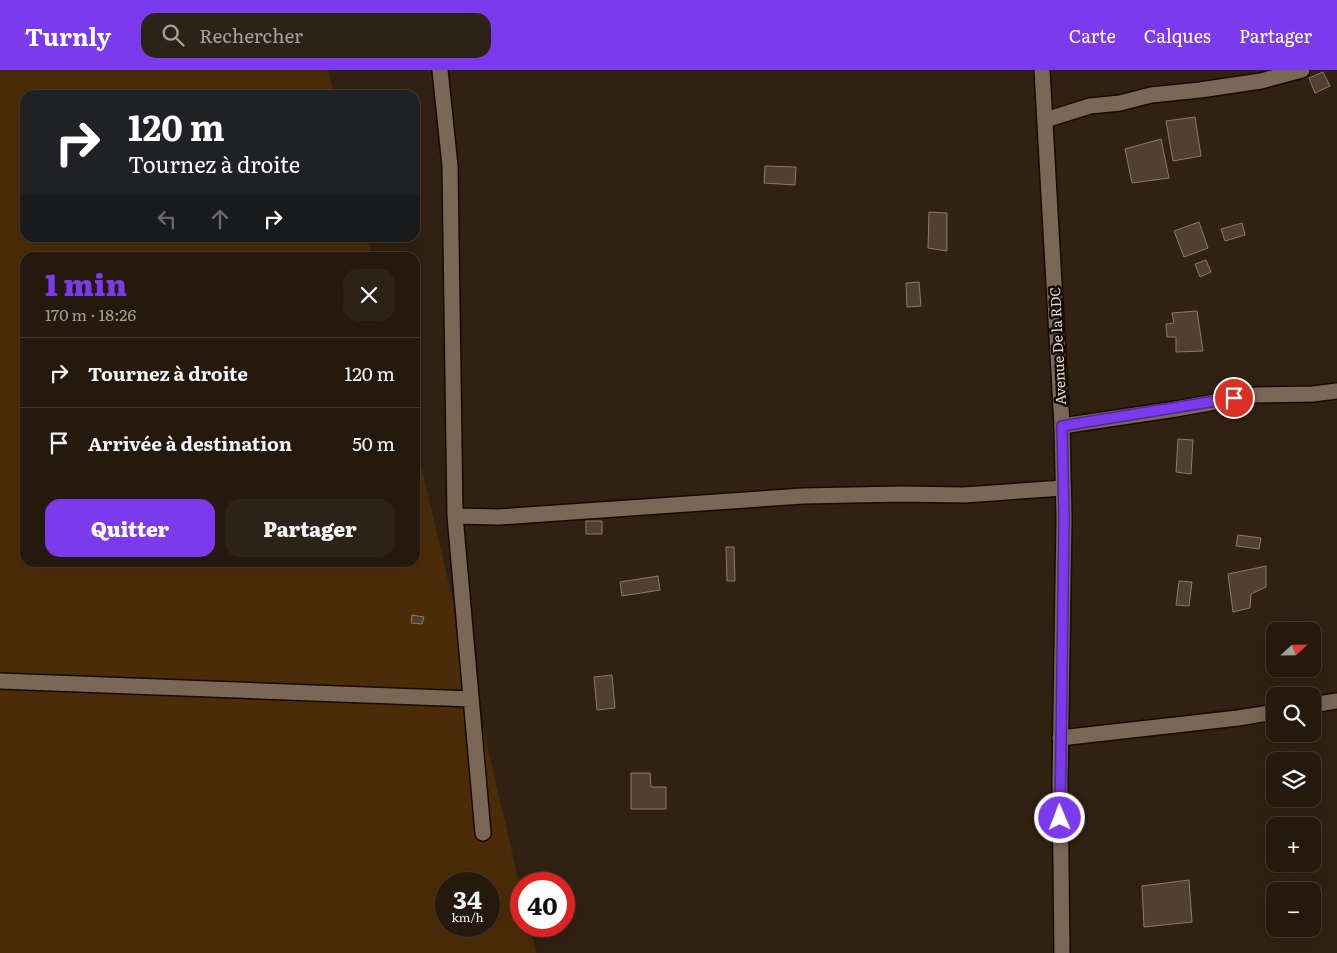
<!DOCTYPE html>
<html lang="fr">
<head>
<meta charset="utf-8">
<style>
  :root { --surface:#25190e; --page:#2d2217; --text:#f1f3f6; --muted:#a3a09e; --line:#42382e; --accent:#7c3aed }
  body { margin:0; font-family:Literata,serif; background:var(--page); color:var(--text); height:100vh; display:flex; flex-direction:column; font-size:19px; white-space:nowrap }
  * { box-sizing:border-box; margin:0 }
  p { font-size:16px; color:var(--muted) }
  .icon { flex:none; width:28px; height:28px; fill:none; stroke:currentColor; stroke-width:2; stroke-linecap:round; stroke-linejoin:round }
  .map { position:relative; flex:1; overflow:hidden }
  .details { position:absolute; left:20px; top:182px; width:400px; height:315px; display:flex; flex-direction:column; background:var(--surface); border-radius:15px; box-shadow:0 5px 20px #0002,0 0 0 1px var(--line) }
  .details>* { flex:none }
  .top-card { position:absolute; left:20px; top:20px; width:400px; height:152px; border-radius:15px; box-shadow:0 5px 20px #0002,0 0 0 1px var(--line); background:#202124; color:#fff; overflow:hidden }
  .needle { width:32px; rotate:68deg }
  .tools { position:absolute; left:1266px; top:552px; display:grid; gap:10px }
  .tools a { display:grid; place-items:center; width:55px; height:55px; border-radius:10px; background:var(--surface); box-shadow:0 5px 20px #0002,0 0 0 1px var(--line); font-size:25px }
  .speed { position:absolute; left:435px; top:802px; display:flex; gap:10px; font-size:25px; font-weight:700; text-align:center }
  .speed>* { display:grid; place-content:center; width:65px; height:65px; border-radius:50%; background:var(--surface); box-shadow:0 5px 20px #0002,0 0 0 1px var(--line); line-height:1 }
  .speed small { font-size:12px; font-weight:400 }
  .speed .limit { border:8px solid #d22; background:#fff; color:#111 }
  .pin { position:absolute; display:grid; place-items:center; width:42px; height:42px; color:#fff; margin:-21px; border:2px solid #fff; border-radius:50%; box-shadow:0 1px 5px #0007 }
  .me { position:absolute; width:55px; margin:-28px; rotate:359deg; stroke-linejoin:round; filter:drop-shadow(0 0 4px #0008) }
  .turn { display:flex; align-items:center; gap:18px; height:105px; padding:0 25px; font-size:22px }
  .turn .icon { width:65px; height:65px; stroke-width:2.5 }
  .turn b { display:block; font-size:35px; line-height:42px }
  .lanes { display:flex; align-items:center; height:48px; padding:0 25px; background:#0003; justify-content:center; gap:25px; direction:ltr }
  .lanes .off { opacity:.35 }
  .round { display:grid; place-items:center; flex:none; width:52px; height:52px; border-radius:15px; background:var(--page) }
  .headline { display:flex; align-items:center; justify-content:space-between; height:85px; padding:0 25px }
  h1 { font-size:30px; font-weight:800; line-height:38px; color:var(--accent) }
  .button { display:flex; gap:10px; margin-top:auto; padding:10px 25px }
  .button a { flex:1; height:58px; border-radius:15px; background:var(--accent); color:#fff; font-size:20px; font-weight:800; line-height:58px; text-align:center }
  .button a+a { background:var(--page); color:var(--text) }
  ul { padding:0; list-style:none }
  li { display:flex; align-items:center; gap:15px; height:70px; padding:0 25px; border-top:1px solid var(--line) }
  li div { flex:1 }
  li b { display:block; font-size:19px }
  li em { font-style:normal }
  header { display:flex; align-items:center; gap:30px; box-sizing:border-box; height:70px; padding:0 25px; background:var(--accent); color:#fff }
  header strong { font-size:24px }
  nav { display:flex; gap:28px; margin-inline-start:auto; font-size:18px }
  .search { width:350px; height:45px; background:var(--page); display:flex; align-items:center; gap:12px; box-sizing:border-box; padding:0 18px; border-radius:15px; color:var(--muted); font-size:19px }
  .map>svg:first-child { display:block }
  .green { fill:#4b2c08; fill-rule:evenodd }
  .building { fill:#514030; stroke:#8c7968 }
  .lines { fill:none; stroke-linecap:round; stroke-linejoin:round }
  .minor-casing { stroke:#180a00; stroke-width:18 }
  .tertiary-casing { stroke:#180a00; stroke-width:18 }
  .minor { stroke:#7a6756; stroke-width:15 }
  .tertiary { stroke:#7a6756; stroke-width:15 }
  .route-casing { stroke:#51269a; stroke-width:12 }
  .route { stroke:#7c3aed; stroke-width:9 }
  .labels { text-anchor:middle; stroke-width:5; stroke-linejoin:round; paint-order:stroke }
  .street-label { font-size:14px; fill:#e7dcd2; stroke:#130c06 }
</style>
</head>
<body>
<header>
<strong>Turnly</strong>
<div class="search"><svg class="icon" aria-label="search" viewBox="0 0 24 24"><circle cx="10" cy="10" r="6"/><path d="M15 15l6 6"/></svg>Rechercher</div>
<nav><a>Carte</a><a>Calques</a><a>Partager</a></nav>
</header>
<div class="map">
<svg width="1337" height="883" viewBox="0 0 1337 883">
  <rect width="100%" height="100%" fill="#312112"/>
  <path class="green" d="M0,0h328l6,25h-309v143h342l5,19 -347,1v304h390v-122l106,450v36h9l6,27h-536zM446,814h43v42h-43z"/>
  <path class="building" d="M1323,2l7,14 -15,7 -6,-15z
    M1195,47l6,39 -28,5 -7,-40z
    M1161,69l8,39 -37,5 -7,-34z
    M765,96l31,1 -1,18 -31,-2z
    M929,142l18,1v38l-19,-3z
    M1199,152l9,26 -24,9 -10,-26z
    M1242,153l3,12 -20,6 -4,-12z
    M1206,190l5,12 -11,5 -5,-13z
    M919,212l2,24 -14,1 -1,-24z
    M1197,241l6,40 -27,1v-15h-9l-1,-13 8,-1 -2,-10z
    M1178,369l15,1 -2,34 -15,-2z
    M586,451h16v13h-16z
    M1238,465l23,3 -2,11 -23,-3z
    M726,477h8l1,34h-8z
    M1266,496v21l-15,7 -1,14 -17,4 -5,-38z
    M658,506l2,14 -38,6 -2,-14z
    M1179,511l13,1 -3,24 -13,-1z
    M412,545l12,2 -2,7 -11,-1z
    M612,605l3,33 -18,2 -3,-33z
    M631,703h19l1,14h15v22h-35z
    M1189,810l3,42 -48,5 -2,-41z"/>
  <g class="lines">
    <defs>
      <path id="minor" d="M440,0l10,96 5,350 28,317
        M1045,50l45,-14 30,-3 31,-8 49,-5 61,-9 41,-11
        M1062,356l114,-17 78,-14 59,-1 24,-3
        M455,446l44,1 304,-21 98,-2 63,1 99,-7
        M0,611l471,18
        M1312,635l25,-4
        M1060,668l178,-20 37,-6"/>
      <path id="tertiary" d="M1042,0l20,356 2,92 -4,261 2,174"/>
    </defs>
    <use href="#minor" class="minor-casing"/>
    <use href="#tertiary" class="tertiary-casing"/>
    <use href="#minor" class="minor"/>
    <use href="#tertiary" class="tertiary"/>
  </g>
  <g class="lines">
    <defs>
      <path id="route" d="M1060,748l4,-300 -2,-92 172,-28"/>
    </defs>
    <use href="#route" class="route-casing"/>
    <use href="#route" class="route"/>
  </g>
  <g class="labels">
    <g class="street-label">
      <text transform="translate(1058 276) rotate(-93)" y="5">Avenue De la RDC</text>
    </g>
  </g>
</svg>
<div class="tools">
<a><svg class="needle" viewBox="-14 -14 28 28"><path d="M0-13l5 13h-10z" fill="#e53935"/><path d="M0 13l5-13h-10z" fill="#a3a09e"/></svg></a>
<a><svg class="icon" aria-label="search" viewBox="0 0 24 24"><circle cx="10" cy="10" r="6"/><path d="M15 15l6 6"/></svg></a>
<a><svg class="icon" aria-label="layers" viewBox="0 0 24 24"><path d="M12 4l9 5-9 5-9-5zM3 14l9 5 9-5"/></svg></a>
<a>+</a>
<a>−</a>
</div>
<div class="speed"><div>34<small>km/h</small></div><div class="limit">40</div></div>
<div class="pin" style="left:1234px;top:328px;background:#d93025"><svg class="icon" aria-label="arrive" viewBox="0 0 24 24"><path d="M6 21V4h12l-3 4 3 4H6"/></svg></div>
<svg class="me" style="left:1060px;top:748px" viewBox="-20 -20 40 40"><circle r="17" fill="#7c3aed" stroke="#fff" stroke-width="3"/><path d="M0-11L8 9 0 5-8 9z" fill="#fff"/></svg>
<div class="top-card">
<div class="turn"><svg class="icon" aria-label="right" viewBox="0 0 24 24"><path d="M7 20v-9h11M14 6l5 5-5 5"/></svg><div><b>120 m</b>Tournez à droite</div></div>
<div class="lanes"><svg class="icon off" aria-label="left" viewBox="0 0 24 24"><path d="M17 20v-9H6M10 6l-5 5 5 5"/></svg><svg class="icon off" aria-label="ahead" viewBox="0 0 24 24"><path d="M12 20V5M6 11l6-6 6 6"/></svg><svg class="icon" aria-label="right" viewBox="0 0 24 24"><path d="M7 20v-9h11M14 6l5 5-5 5"/></svg></div>
</div>
<section class="details">
<div class="headline"><div><h1>1 min</h1><p>170 m · 18:26</p></div><a class="round"><svg class="icon" aria-label="close" viewBox="0 0 24 24"><path d="M6 6l12 12M18 6L6 18"/></svg></a></div>
<ul>
<li><svg class="icon" aria-label="right" viewBox="0 0 24 24"><path d="M7 20v-9h11M14 6l5 5-5 5"/></svg><div><b>Tournez à droite</b></div><em>120 m</em></li>
<li><svg class="icon" aria-label="arrive" viewBox="0 0 24 24"><path d="M6 21V4h12l-3 4 3 4H6"/></svg><div><b>Arrivée à destination</b></div><em>50 m</em></li>
</ul>
<div class="button"><a>Quitter</a><a>Partager</a></div>
</section>
</div>
</body>
</html>
